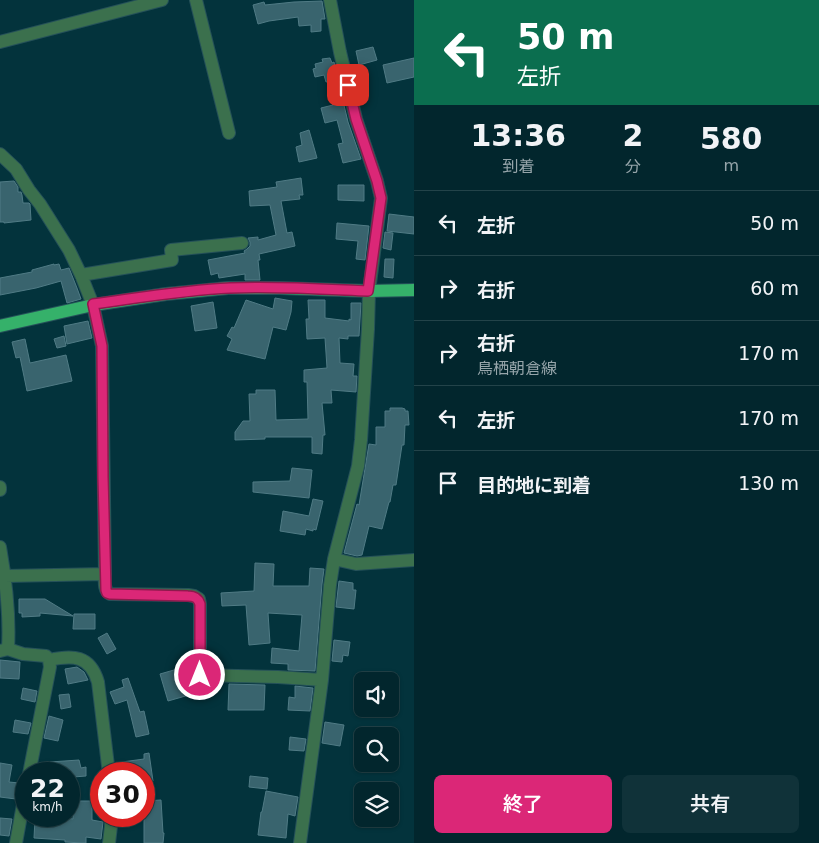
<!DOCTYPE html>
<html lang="ja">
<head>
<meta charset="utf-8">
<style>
  :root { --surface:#02262d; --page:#103239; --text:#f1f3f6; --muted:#96a5aa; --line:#234349; --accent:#db2777 }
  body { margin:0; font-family:"DejaVu Sans","Noto Sans JP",sans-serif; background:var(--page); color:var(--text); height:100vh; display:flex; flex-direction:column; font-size:19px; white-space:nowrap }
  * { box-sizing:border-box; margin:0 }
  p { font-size:16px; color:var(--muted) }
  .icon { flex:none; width:28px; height:28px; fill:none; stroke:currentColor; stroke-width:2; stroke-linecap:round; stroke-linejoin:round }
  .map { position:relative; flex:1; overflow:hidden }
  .drawer { display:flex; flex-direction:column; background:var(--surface); width:405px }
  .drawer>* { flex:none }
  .guide { background:#0b6e4f; color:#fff; overflow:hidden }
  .buttons { position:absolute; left:354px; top:672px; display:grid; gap:10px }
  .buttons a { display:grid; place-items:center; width:45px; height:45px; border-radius:8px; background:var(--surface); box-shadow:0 1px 4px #0004,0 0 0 1px var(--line); font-size:25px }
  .speed { position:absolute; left:15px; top:762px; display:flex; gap:10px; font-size:25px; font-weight:700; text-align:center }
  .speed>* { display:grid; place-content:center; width:65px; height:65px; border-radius:50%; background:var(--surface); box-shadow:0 1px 4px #0004,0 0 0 1px var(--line); line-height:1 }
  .speed small { font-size:12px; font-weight:400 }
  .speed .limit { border:8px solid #d22; background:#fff; color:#111 }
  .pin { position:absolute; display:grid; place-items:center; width:42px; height:42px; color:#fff; margin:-21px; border-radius:10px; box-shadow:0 2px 8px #0006 }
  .me { position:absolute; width:55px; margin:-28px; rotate:0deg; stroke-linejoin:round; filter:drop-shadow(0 0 4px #0008) }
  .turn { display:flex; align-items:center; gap:18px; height:105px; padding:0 20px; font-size:22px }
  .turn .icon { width:65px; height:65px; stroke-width:2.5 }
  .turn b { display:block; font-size:35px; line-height:42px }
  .eta { display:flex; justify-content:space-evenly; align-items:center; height:85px; text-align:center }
  .eta b { font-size:30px; font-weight:600; line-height:35px }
  .button { display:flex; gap:10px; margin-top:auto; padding:10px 20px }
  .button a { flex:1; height:58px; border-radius:8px; background:var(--accent); color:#fff; font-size:20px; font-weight:600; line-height:58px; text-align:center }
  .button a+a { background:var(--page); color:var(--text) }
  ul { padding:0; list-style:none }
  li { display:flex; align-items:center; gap:15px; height:65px; padding:0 20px; border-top:1px solid var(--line) }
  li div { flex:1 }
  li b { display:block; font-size:19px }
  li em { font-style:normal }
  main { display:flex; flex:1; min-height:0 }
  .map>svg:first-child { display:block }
  .building { fill:#39646e; stroke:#507b85 }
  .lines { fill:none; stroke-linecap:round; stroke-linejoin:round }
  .minor-casing { stroke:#255159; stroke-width:14 }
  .primary-casing { stroke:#255159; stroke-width:14 }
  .minor { stroke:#3b704d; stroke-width:12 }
  .primary { stroke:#35b16a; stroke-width:12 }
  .route-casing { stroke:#8e194d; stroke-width:12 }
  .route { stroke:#db2777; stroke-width:9 }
</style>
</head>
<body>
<main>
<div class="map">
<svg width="414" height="843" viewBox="0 0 414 843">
  <rect width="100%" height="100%" fill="#03333c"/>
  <path class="building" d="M322,1l3,18h-4v12l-10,1v-7l-12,1 -1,-9 -29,4 -11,3 -5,-19 11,-3 1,3 29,-3z
    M373,47l4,13 -18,5 -3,-14z
    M330,58l2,5 2,-1 4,18 -12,2 -2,-7 -9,2 -2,-8 3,-1 -1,-4 8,-2 -1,-3z
    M414,58v19l-27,6 -4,-18z
    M343,101l5,21 13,37 -18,4 -5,-19 5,-1 -6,-23 -12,3 -4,-15 12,-3 -1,-2z
    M309,130l8,28 -18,4 -3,-15 6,-2 -2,-12z
    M301,178l2,17h-4l1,4 -19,2 6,32 5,-1 3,14 -36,8 1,6h-2l2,20h-15v-6l-26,4 -1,-5 -7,2 -3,-15 37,-7 -1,-2 3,-2 3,-3v-4l-2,-4 10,-1v3l18,-5 -6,-30 -20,1 -1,-15 28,-4 -1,-5z
    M14,181l4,6v5h3l1,3 1,8h6l1,1 1,16 -27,3v-1h-4v-40z
    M338,185h26v16l-26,-1z
    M389,214l25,3v17l-27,-3z
    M337,223l32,3 -4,34 -9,-1 2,-18 -22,-2z
    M385,232l8,1 -2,17 -8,-2z
    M385,259h9l-1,19 -9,-1z
    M54,264v1l5,-1 2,6 8,-2 8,20 4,11 -14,4 -6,-22 -25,7 -36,7v-17l32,-6v-2z
    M275,298l17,3 -1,11 -5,18 -13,-3 -8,32 -38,-9 5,-11 -5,-3 5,-9 2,1 12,-28 27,9z
    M308,300h17v18l24,3v-2l2,1v-17h10l-2,33h-11v3l-9,-1 1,25 14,1 -1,12h4l-1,16 -25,-2 1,13h-10l3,32h-2l-1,19 -10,-1v-16h-47v2l-30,1v-8l8,-11h7l-1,-27h7v-4h19l1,30 32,-1 -1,-37h-3v-12l23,-2 -2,-30 -18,1 -1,-20h3z
    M213,302l4,26 -22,3 -4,-25z
    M88,321l4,17 -25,6 -3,-18z
    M64,336l2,10 -9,2 -3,-9z
    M25,339l5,24 36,-8 6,26 -45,10 -7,-34 -4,1 -4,-16z
    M390,408h12l3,1v2h3l1,14h-4l-1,20h-2l-6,40h-3l-3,17h-1l-7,27 -13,-3 -7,29 -5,1 -13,-3 13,-49 2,1 10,-61 7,1v-18h9v-16h5z
    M292,468l20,2 -3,28 -56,-6v-10l37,-1z
    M313,499l10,2 -7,29 -3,-1v2l-7,-2 -1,6 -25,-4 3,-20 26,5z
    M255,563l19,1 -1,22h36l1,-18 14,1 -2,15 -7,87 -27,-1v-6l-17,-1 1,-15 27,3 3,-36 -34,-2 2,30 -21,2 -3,-40 -24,1 -1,-13 33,-2z
    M339,581l14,2v7h3l-2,19 -18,-2z
    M19,599h26l28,17 -33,-3v3l-18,1v-4h-3z
    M74,614h21v15h-22z
    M107,633l9,16 -9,5 -9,-16z
    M334,640l16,2 -2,14 -5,-1 -1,7 -10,-1z
    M0,660l20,2 -1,17 -19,-1z
    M188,666l8,27 -28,8 -8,-27z
    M77,667l7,5 4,8 -20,4 -3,-15z
    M128,678l12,34 4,-1 5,23 -13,3 -9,-37 -12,4 -5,-12 14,-5 -2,-7z
    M229,684l36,1 -1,25h-36z
    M295,686l18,2 -3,23 -22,-1 1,-13 6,1z
    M23,688l14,3 -2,11 -14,-3z
    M69,694l2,13 -10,2 -2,-14z
    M49,716l14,4 -5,21 -14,-3z
    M15,720l16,3 -3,11 -15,-2z
    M325,722l19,3 -4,21 -18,-3z
    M290,737l16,2 -2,12 -15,-1z
    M149,753l4,28 -9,1v-8h-20l-2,-12 22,-3v-5z
    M79,760l2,8 5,-1v9l-13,1 -1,-3h-22v-12z
    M0,763l12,2 -3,17 10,1 -3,16 -16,-2z
    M250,776l18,2 -1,11 -18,-2z
    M266,791l32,6 -3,19 -7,-2 -2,24 -28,-3 3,-23h1z
    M161,800l2,33h1l-1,10h-19v-42z
    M73,801h19v19l11,2 -2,17 -15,-2v6h-3l-18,-1v-2l-31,-2 1,-19 31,2v-3l7,1z
    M0,818l12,1 -3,17 -9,-1z"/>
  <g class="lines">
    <defs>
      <path id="minor" d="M196,0l33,133
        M0,42l162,-42
        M0,154l16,15 13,21 11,14 29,46 12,25 12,30 9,41 3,228c0,6 -2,16 5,20l78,1 6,1 5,3 1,5v71l78,2 44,3
        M81,275l91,-15 -1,-10 71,-7
        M0,487v3
        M0,547c6,34 10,68 8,102
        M334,559l22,5 58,-4
        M5,576l100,-2
        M0,651l8,-2 15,5 23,2 3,4c24,-5 41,-5 49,22l11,92
        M29,774l21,-107 -1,-7
        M16,843l10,-55
        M109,843l2,-17v-10
        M300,843l22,-163 8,-95 4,-26 24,-93 3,-26 7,-111 1,-38 12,-93 -4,-17 -21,-62 -16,-67 -10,-52"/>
      <path id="primary" d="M0,326l93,-21 73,-11 62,-6h52l89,3 45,-1"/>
    </defs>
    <use href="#minor" class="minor-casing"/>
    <use href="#primary" class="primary-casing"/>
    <use href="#minor" class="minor"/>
    <use href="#primary" class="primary"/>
  </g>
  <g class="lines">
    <defs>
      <path id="route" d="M200,675v-71c-2,-6 -5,-8 -12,-8l-78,-2 -3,-1 -1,-3 -3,-113 -1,-131 -9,-42c45,-6 91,-14 137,-16 46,-2 92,1 138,3l13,-93 -4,-17 -21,-62 -8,-34"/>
    </defs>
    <use href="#route" class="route-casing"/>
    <use href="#route" class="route"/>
  </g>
</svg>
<div class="buttons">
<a><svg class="icon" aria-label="sound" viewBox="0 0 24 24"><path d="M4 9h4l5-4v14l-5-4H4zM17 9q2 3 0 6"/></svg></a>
<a><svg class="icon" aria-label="search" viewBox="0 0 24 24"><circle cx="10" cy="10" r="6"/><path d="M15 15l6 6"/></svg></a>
<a><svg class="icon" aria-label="layers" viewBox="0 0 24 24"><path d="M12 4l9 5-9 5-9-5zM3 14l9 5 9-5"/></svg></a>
</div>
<div class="speed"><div>22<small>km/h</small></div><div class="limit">30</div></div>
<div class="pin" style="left:348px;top:85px;background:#d93025"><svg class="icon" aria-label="arrive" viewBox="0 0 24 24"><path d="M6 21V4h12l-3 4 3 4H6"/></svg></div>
<svg class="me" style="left:200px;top:675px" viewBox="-20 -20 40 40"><circle r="17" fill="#db2777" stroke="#fff" stroke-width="3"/><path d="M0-11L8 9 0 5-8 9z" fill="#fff"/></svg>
</div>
<section class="drawer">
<div class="guide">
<div class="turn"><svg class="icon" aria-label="left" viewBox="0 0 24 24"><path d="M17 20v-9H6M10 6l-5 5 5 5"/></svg><div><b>50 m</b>左折</div></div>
</div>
<div class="eta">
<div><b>13:36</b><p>到着</p></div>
<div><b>2</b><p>分</p></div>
<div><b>580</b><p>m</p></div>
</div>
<ul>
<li><svg class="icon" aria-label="left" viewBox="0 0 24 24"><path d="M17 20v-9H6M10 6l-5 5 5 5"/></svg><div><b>左折</b></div><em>50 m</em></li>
<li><svg class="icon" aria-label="right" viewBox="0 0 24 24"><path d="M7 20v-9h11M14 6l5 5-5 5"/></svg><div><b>右折</b></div><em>60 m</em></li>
<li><svg class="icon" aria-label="right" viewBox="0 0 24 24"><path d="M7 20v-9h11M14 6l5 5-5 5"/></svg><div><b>右折</b><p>鳥栖朝倉線</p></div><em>170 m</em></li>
<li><svg class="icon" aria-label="left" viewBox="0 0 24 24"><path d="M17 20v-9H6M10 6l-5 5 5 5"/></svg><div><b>左折</b></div><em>170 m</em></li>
<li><svg class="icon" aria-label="arrive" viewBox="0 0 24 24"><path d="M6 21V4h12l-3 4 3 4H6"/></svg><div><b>目的地に到着</b></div><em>130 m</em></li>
</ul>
<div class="button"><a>終了</a><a>共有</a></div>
</section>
</main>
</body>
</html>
